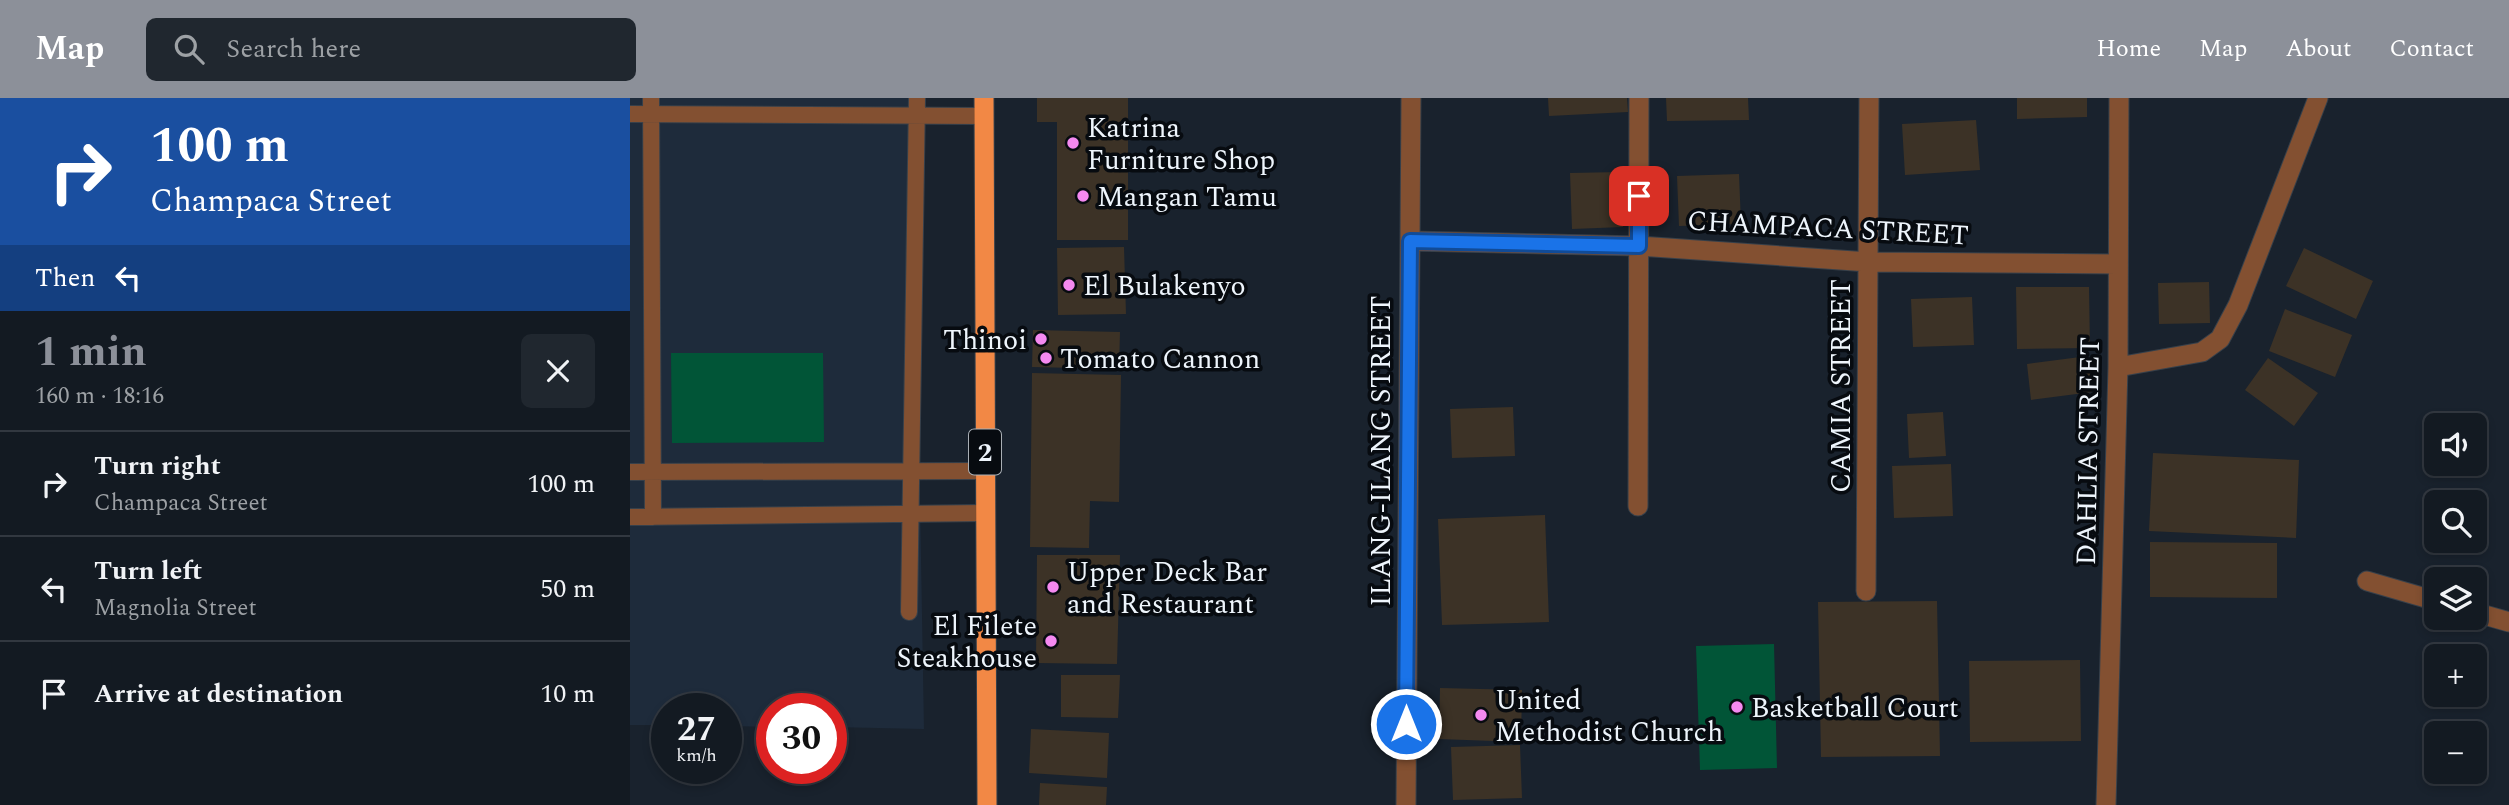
<!DOCTYPE html>
<html lang="en">
<head>
<meta charset="utf-8">
<style>
  :root { --surface:#131a22; --page:#20272f; --text:#f1f3f6; --muted:#9da1a5; --line:#323840; --accent:#8c9099 }
  body { margin:0; font-family:Spectral,serif; background:var(--page); color:var(--text); height:100vh; display:flex; flex-direction:column; font-size:26px; white-space:nowrap }
  * { box-sizing:border-box; margin:0 }
  p { font-size:23px; color:var(--muted) }
  .icon { flex:none; width:38px; height:38px; fill:none; stroke:currentColor; stroke-width:2; stroke-linecap:round; stroke-linejoin:round }
  .map { position:relative; flex:1; overflow:hidden }
  .side { display:flex; flex-direction:column; background:var(--surface); width:630px }
  .side>* { flex:none }
  .guide { background:#1a4fa0; color:#fff; overflow:hidden }
  .tools { position:absolute; left:1794px; top:315px; display:grid; gap:14px }
  .tools a { display:grid; place-items:center; width:63px; height:63px; border-radius:10px; background:var(--surface); box-shadow:0 4px 10px #0003,0 0 0 2px var(--line); font-size:35px }
  .speed { position:absolute; left:21px; top:595px; display:flex; gap:14px; font-size:35px; font-weight:700; text-align:center }
  .speed>* { display:grid; place-content:center; width:91px; height:91px; border-radius:50%; background:var(--surface); box-shadow:0 4px 10px #0003,0 0 0 2px var(--line); line-height:1 }
  .speed small { font-size:18px; font-weight:400 }
  .speed .limit { border:10px solid #d22; background:#fff; color:#111 }
  .pin { position:absolute; display:grid; place-items:center; width:60px; height:60px; color:#fff; margin:-30px; border-radius:14px; box-shadow:0 4px 10px #0006 }
  .me { position:absolute; width:77px; margin:-38px; rotate:0deg; stroke-linejoin:round; filter:drop-shadow(0 0 5px #0008) }
  .turn { display:flex; align-items:center; gap:24px; height:147px; padding:0 35px; font-size:32px }
  .turn .icon { width:91px; height:91px; stroke-width:2.5 }
  .turn b { display:block; font-size:49px; line-height:60px }
  .then { display:flex; align-items:center; height:66px; padding:0 35px; background:#0003; gap:14px; font-size:26px }
  .round { display:grid; place-items:center; flex:none; width:74px; height:74px; border-radius:10px; background:var(--page) }
  .head { display:flex; align-items:center; justify-content:space-between; height:119px; padding:0 35px }
  h1 { font-size:42px; font-weight:700; line-height:52px; color:var(--accent) }
  ul { padding:0; list-style:none }
  li { display:flex; align-items:center; gap:21px; height:105px; padding:0 35px; border-top:2px solid var(--line) }
  li div { flex:1 }
  li b { display:block; font-size:26px }
  li em { font-style:normal }
  header { display:flex; align-items:center; gap:42px; box-sizing:border-box; height:98px; padding:0 35px; background:var(--accent); color:#fff }
  header strong { font-size:33px }
  nav { display:flex; gap:38px; margin-inline-start:auto; font-size:24px }
  .search { width:490px; height:63px; background:var(--page); display:flex; align-items:center; gap:18px; box-sizing:border-box; padding:0 24px; border-radius:10px; color:var(--muted); font-size:26px }
  main { display:flex; flex:1; min-height:0 }
  .map>svg:first-child { display:block }
  .built { fill:#1e2b3b }
  .green { fill:#015537 }
  .building { fill:#3c3226 }
  .lines { fill:none; stroke-linecap:round; stroke-linejoin:round }
  .service-casing { stroke:#37404a; stroke-width:18 }
  .minor-casing { stroke:#37404a; stroke-width:21 }
  .trunk-casing { stroke:#37404a; stroke-width:21 }
  .service { stroke:#835031; stroke-width:16 }
  .minor { stroke:#835031; stroke-width:19 }
  .trunk { stroke:#f28845; stroke-width:19 }
  .route-casing { stroke:#114b97; stroke-width:18 }
  .route { stroke:#1a73e8; stroke-width:12 }
  .poi-dot { fill:#f489f0; stroke:#070b10; stroke-width:2.5 }
  .labels { text-anchor:middle; stroke-width:7; stroke-linejoin:round; paint-order:stroke }
  .shield { fill:#070b10; stroke:#a9afb5; stroke-width:2 }
  .shield-label { font-size:26px; font-weight:bold; fill:#eef5fc }
  .poi-label { font-size:28px; fill:#eef5fc; stroke:#070b10; text-anchor:start }
  .street-label { font-size:28px; fill:#eef5fc; stroke:#070b10 }
</style>
</head>
<body>
<header>
<strong>Map</strong>
<div class="search"><svg class="icon" aria-label="search" viewBox="0 0 24 24"><circle cx="10" cy="10" r="6"/><path d="M15 15l6 6"/></svg>Search here</div>
<nav><a>Home</a><a>Map</a><a>About</a><a>Contact</a></nav>
</header>
<main>
<section class="side">
<div class="guide">
<div class="turn"><svg class="icon" aria-label="right" viewBox="0 0 24 24"><path d="M7 20v-9h11M14 6l5 5-5 5"/></svg><div><b>100 m</b>Champaca Street</div></div>
<div class="then">Then<svg class="icon" aria-label="left" viewBox="0 0 24 24"><path d="M17 20v-9H6M10 6l-5 5 5 5"/></svg></div>
</div>
<div class="head"><div><h1>1 min</h1><p>160 m · 18:16</p></div><a class="round"><svg class="icon" aria-label="close" viewBox="0 0 24 24"><path d="M6 6l12 12M18 6L6 18"/></svg></a></div>
<ul>
<li><svg class="icon" aria-label="right" viewBox="0 0 24 24"><path d="M7 20v-9h11M14 6l5 5-5 5"/></svg><div><b>Turn right</b><p>Champaca Street</p></div><em>100 m</em></li>
<li><svg class="icon" aria-label="left" viewBox="0 0 24 24"><path d="M17 20v-9H6M10 6l-5 5 5 5"/></svg><div><b>Turn left</b><p>Magnolia Street</p></div><em>50 m</em></li>
<li><svg class="icon" aria-label="arrive" viewBox="0 0 24 24"><path d="M6 21V4h12l-3 4 3 4H6"/></svg><div><b>Arrive at destination</b></div><em>10 m</em></li>
</ul>
</section>
<div class="map">
<svg width="1879" height="707" viewBox="0 0 1879 707">
  <rect width="100%" height="100%" fill="#19222d"/>
  <path class="built" d="M0,0h283l11,631 -93,-2v-18h-59v18l-46,-1v-17h-59v16h-37z"/>
  <path class="green" d="M41,255h152l1,89 -152,1z
    M1144,546l3,124 -77,2 -4,-124z"/>
  <path class="building" d="M407,0h91v142h-71v-118h-20z
    M918,0h79l1,14 -79,4z
    M1036,0h82l1,22 -82,1z
    M1387,0h70v19l-70,2z
    M1346,22l4,50 -75,5 -3,-51z
    M991,74l2,55 -51,2 -2,-56z
    M1109,76l2,50 -62,2 -2,-50z
    M494,149l2,67 -68,1 -1,-67z
    M1674,150l69,33 -17,38 -70,-33z
    M1579,184l1,41 -51,1 -1,-41z
    M1386,189h73l1,61 -73,1z
    M1342,199l2,48 -61,2 -2,-48z
    M1655,211l67,26 -17,42 -66,-26z
    M403,232l87,2 -1,37 -87,-2z
    M1458,258l4,36 -61,8 -4,-36z
    M1638,260l50,35 -24,33 -49,-36z
    M402,275l89,2 -2,127 -29,-1 -1,47 -59,-1z
    M883,309l2,49 -63,2 -2,-49z
    M1313,314l3,44 -37,2 -2,-44z
    M1523,355l146,7 -3,78 -147,-7z
    M1321,366l2,52 -59,2 -2,-52z
    M915,417l4,107 -107,3 -4,-106z
    M1520,444l127,1v55l-127,-1z
    M407,457h83l-3,109 -81,-1z
    M1307,503l3,155 -119,1 -3,-155z
    M1450,562l1,81 -111,1 -1,-81z
    M431,577h59l-2,43 -57,-1z
    M810,590l82,2 -1,52 -82,-3z
    M401,631l78,4 -2,45 -78,-5z
    M890,647l2,53 -69,2 -2,-53z
    M410,685l67,4 -1,18h-67z"/>
  <g class="lines">
    <defs>
      <path id="service" d="M21,0l2,419
        M0,16l354,2
        M0,374l355,-1
        M0,419l355,-4
        M279,514l8,-514"/>
      <path id="minor" d="M780,143l229,5 230,16 248,2
        M1488,269l84,-15 18,-13 18,-34 80,-207
        M1008,408l1,-408
        M1737,483l69,20
        M1236,493l3,-493
        M1844,514l35,10
        M776,707l5,-707
        M1476,707l12,-438 1,-269"/>
      <path id="trunk" d="M354,0l3,707"/>
    </defs>
    <use href="#service" class="service-casing"/>
    <use href="#minor" class="minor-casing"/>
    <use href="#trunk" class="trunk-casing"/>
    <use href="#service" class="service"/>
    <use href="#minor" class="minor"/>
    <use href="#trunk" class="trunk"/>
  </g>
  <g class="lines">
    <defs>
      <path id="route" d="M776,626l4,-483 229,5v-50"/>
    </defs>
    <use href="#route" class="route-casing"/>
    <use href="#route" class="route"/>
  </g>
  <g class="poi-dot">
    <circle cx="443" cy="45" r="7"/>
    <circle cx="453" cy="98" r="7"/>
    <circle cx="439" cy="187" r="7"/>
    <circle cx="411" cy="241" r="7"/>
    <circle cx="416" cy="260" r="7"/>
    <circle cx="423" cy="489" r="7"/>
    <circle cx="421" cy="543" r="7"/>
    <circle cx="1107" cy="609" r="7"/>
    <circle cx="851" cy="617" r="7"/>
  </g>
  <g class="labels">
    <rect class="shield" x="339" y="331.5" width="32" height="45" rx="5"/>
    <g class="shield-label">
      <text x="355" y="363">2</text>
    </g>
    <g class="poi-label">
      <text x="457" y="39">Katrina<tspan x="457" dy="32">Furniture Shop</tspan></text>
      <text x="467" y="108">Mangan Tamu</text>
      <text x="453" y="197">El Bulakenyo</text>
      <text x="397" y="251" text-anchor="end">Thinoi</text>
      <text x="430" y="270">Tomato Cannon</text>
      <text x="437" y="483">Upper Deck Bar<tspan x="437" dy="32">and Restaurant</tspan></text>
      <text x="407" y="537" text-anchor="end">El Filete<tspan x="407" dy="32">Steakhouse</tspan></text>
      <text x="865" y="611">United<tspan x="865" dy="32">Methodist Church</tspan></text>
      <text x="1121" y="619">Basketball Court</text>
    </g>
    <g class="street-label">
      <text transform="translate(1198 129) rotate(3)" y="10">CHAMPACA STREET</text>
      <text transform="translate(1210 288) rotate(-90)" y="10">CAMIA STREET</text>
      <text transform="translate(750 353) rotate(-90)" y="10">ILANG-ILANG STREET</text>
      <text transform="translate(1457 353) rotate(-89)" y="10">DAHLIA STREET</text>
    </g>
  </g>
</svg>
<div class="tools">
<a><svg class="icon" aria-label="sound" viewBox="0 0 24 24"><path d="M4 9h4l5-4v14l-5-4H4zM17 9q2 3 0 6"/></svg></a>
<a><svg class="icon" aria-label="search" viewBox="0 0 24 24"><circle cx="10" cy="10" r="6"/><path d="M15 15l6 6"/></svg></a>
<a><svg class="icon" aria-label="layers" viewBox="0 0 24 24"><path d="M12 4l9 5-9 5-9-5zM3 14l9 5 9-5"/></svg></a>
<a>+</a>
<a>−</a>
</div>
<div class="speed"><div>27<small>km/h</small></div><div class="limit">30</div></div>
<div class="pin" style="left:1009px;top:98px;background:#d93025"><svg class="icon" aria-label="arrive" viewBox="0 0 24 24"><path d="M6 21V4h12l-3 4 3 4H6"/></svg></div>
<svg class="me" style="left:776px;top:626px" viewBox="-20 -20 40 40"><circle r="17" fill="#1a73e8" stroke="#fff" stroke-width="3"/><path d="M0-11L8 9 0 5-8 9z" fill="#fff"/></svg>
</div>
</main>
</body>
</html>
